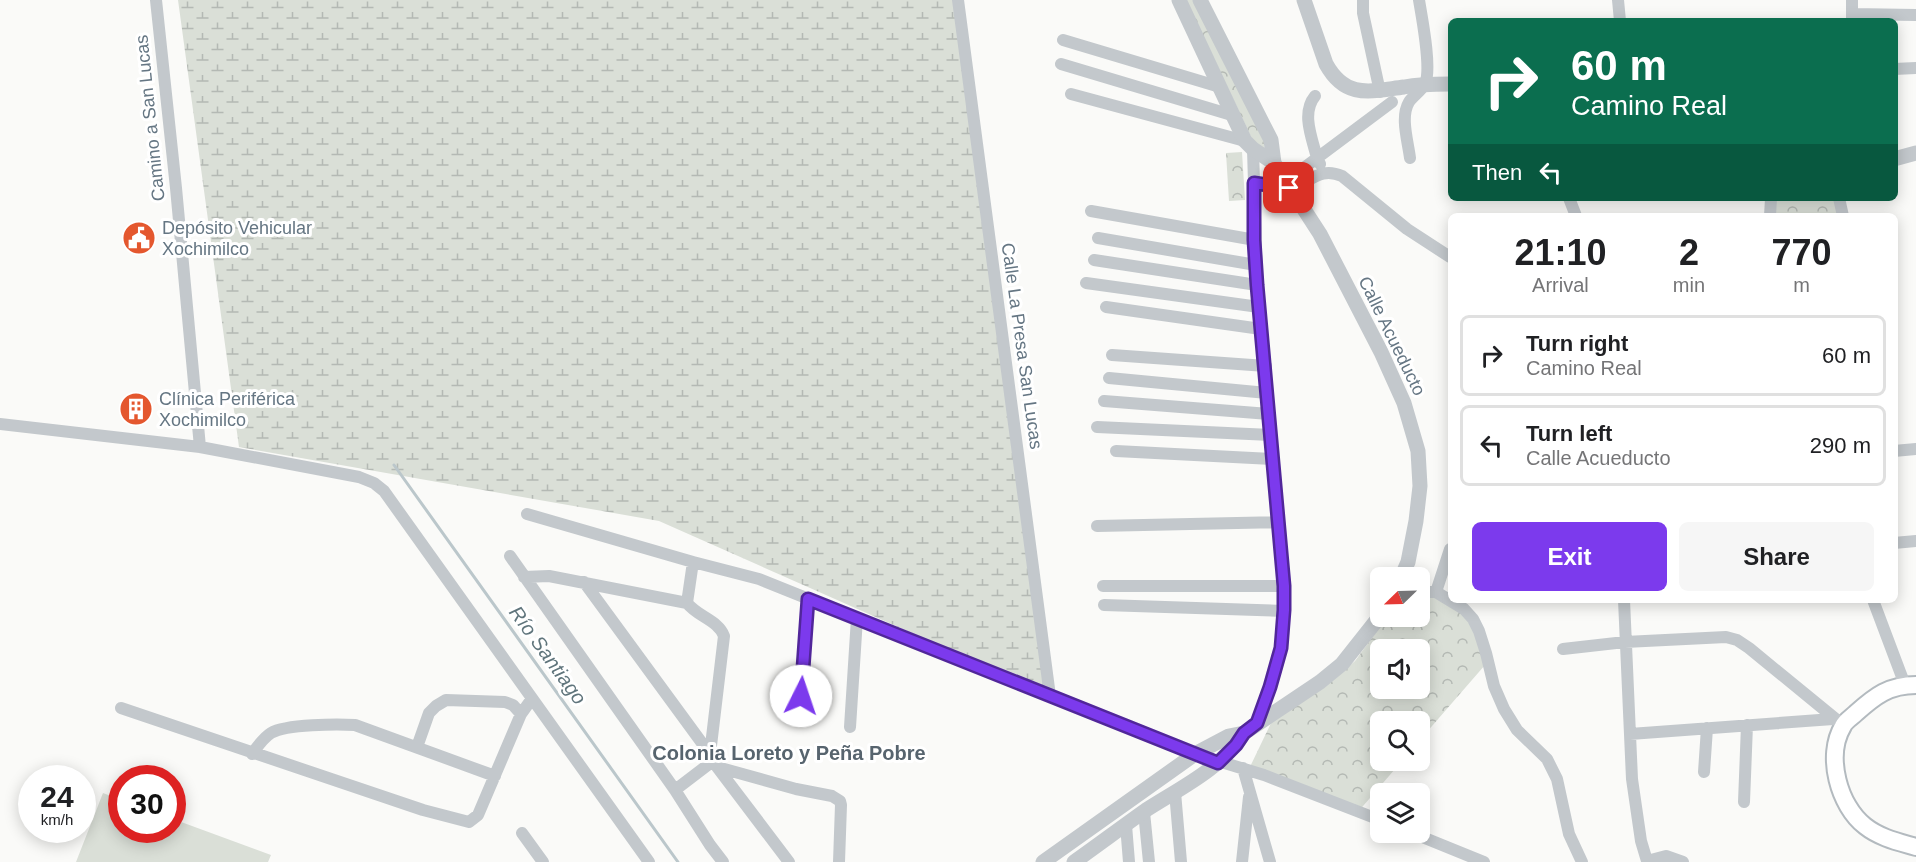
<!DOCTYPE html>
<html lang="en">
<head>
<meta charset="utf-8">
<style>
  :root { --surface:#fff; --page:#f6f6f6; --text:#202124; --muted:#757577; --line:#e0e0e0; --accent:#7c3aed }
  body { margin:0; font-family:Helvetica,sans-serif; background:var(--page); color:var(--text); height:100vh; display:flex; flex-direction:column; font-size:22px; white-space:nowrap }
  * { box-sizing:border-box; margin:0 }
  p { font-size:20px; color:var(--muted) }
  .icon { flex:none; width:33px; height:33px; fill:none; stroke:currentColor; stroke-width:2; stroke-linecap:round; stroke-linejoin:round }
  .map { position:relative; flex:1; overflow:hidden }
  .side { position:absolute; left:1448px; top:213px; width:450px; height:390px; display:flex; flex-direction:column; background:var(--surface); border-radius:9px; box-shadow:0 3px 15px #0003 }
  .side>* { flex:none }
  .banner { position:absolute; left:1448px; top:18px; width:450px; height:183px; border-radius:9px; box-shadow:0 3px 15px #0003; background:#0b6e4f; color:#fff; overflow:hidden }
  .needle { width:39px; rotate:247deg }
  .controls { position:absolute; left:1370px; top:567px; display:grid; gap:12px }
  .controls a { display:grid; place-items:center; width:60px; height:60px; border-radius:9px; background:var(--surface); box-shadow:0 3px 15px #0003; font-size:30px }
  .speed { position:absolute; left:18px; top:765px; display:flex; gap:12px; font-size:30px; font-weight:700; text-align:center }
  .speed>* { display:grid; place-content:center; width:78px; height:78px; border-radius:50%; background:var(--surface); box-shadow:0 3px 15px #0003; line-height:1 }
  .speed small { font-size:15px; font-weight:400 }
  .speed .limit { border:9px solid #d22; background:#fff; color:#111 }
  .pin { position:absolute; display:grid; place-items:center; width:51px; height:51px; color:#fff; margin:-26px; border-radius:12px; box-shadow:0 3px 9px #0006 }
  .me { position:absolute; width:66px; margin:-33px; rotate:4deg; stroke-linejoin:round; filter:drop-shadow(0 0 4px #0008) }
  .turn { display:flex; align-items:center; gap:21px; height:126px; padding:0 24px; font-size:27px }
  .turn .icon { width:78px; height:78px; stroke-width:2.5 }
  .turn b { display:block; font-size:42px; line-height:51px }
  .then { display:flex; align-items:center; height:57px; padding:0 24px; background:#0003; gap:12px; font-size:22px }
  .eta { display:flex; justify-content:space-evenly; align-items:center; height:102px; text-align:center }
  .eta b { font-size:36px; font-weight:800; line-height:42px }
  .cta { display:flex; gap:12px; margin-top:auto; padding:12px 24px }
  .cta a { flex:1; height:69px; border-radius:9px; background:var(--accent); color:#fff; font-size:24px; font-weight:800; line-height:69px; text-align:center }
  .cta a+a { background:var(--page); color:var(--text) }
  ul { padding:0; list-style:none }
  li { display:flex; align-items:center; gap:18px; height:81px; margin:0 12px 9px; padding:0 12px; border:3px solid var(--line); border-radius:9px }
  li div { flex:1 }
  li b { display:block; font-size:22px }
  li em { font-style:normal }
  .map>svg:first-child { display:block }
  .green { fill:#dadfd7 }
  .forest { fill:url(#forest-crowns); fill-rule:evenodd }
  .wetland { fill:url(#wetland-marsh) }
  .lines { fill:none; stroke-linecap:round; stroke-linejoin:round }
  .stream { stroke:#bbc7cb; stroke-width:3 }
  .secondary-casing { stroke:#b3babf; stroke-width:20 }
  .minor { stroke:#c3c8cc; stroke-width:12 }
  .tertiary { stroke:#c3c8cc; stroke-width:15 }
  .secondary { stroke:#fff; stroke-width:16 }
  .route-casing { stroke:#51269a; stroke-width:15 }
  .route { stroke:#7c3aed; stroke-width:10 }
  .labels { text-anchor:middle; stroke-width:6; stroke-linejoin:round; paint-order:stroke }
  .street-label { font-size:18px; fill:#657683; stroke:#fff }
  .poi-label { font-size:18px; fill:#657683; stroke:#fff; text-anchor:start }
  .water-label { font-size:20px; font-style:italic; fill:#60757c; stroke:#fff }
  .neighbourhood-label { font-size:20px; font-weight:bold; fill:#57646e; stroke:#fff }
</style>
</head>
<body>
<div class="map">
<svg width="1916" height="862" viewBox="0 0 1916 862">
  <defs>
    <pattern id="forest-crowns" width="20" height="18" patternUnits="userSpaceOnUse" patternTransform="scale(1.5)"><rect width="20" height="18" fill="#dadfd7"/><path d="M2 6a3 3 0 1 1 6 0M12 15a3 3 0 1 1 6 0" fill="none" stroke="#b4b9b4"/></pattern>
    <pattern id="wetland-marsh" width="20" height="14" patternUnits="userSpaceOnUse" patternTransform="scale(1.5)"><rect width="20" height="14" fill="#dadfd7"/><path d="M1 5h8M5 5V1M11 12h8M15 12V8" fill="none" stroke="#b4b9b4"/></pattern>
  </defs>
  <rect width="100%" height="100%" fill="#fafaf8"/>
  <path class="green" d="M103,793l18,7 1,30h50l1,-11 98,36 -3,7h-192z"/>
  <path class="forest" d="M1186,0h11l65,129 3,22 -11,-8z
    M1242,152l3,48 -16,1 -3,-48z
    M1772,198h67l4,18h-73z
    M1419,596l15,1 31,16 12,21 8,31 -66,76v-19h-39v38l22,1 -45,52 -109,-42 24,-50 51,-33 32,-27 32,-44 32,-1zM1380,650h39v38h-39z"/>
  <path class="wetland" d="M178,0h776l91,692 -386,-171 -420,-74z"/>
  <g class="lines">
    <path class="stream" d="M394,465l284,397"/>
    <defs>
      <path id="secondary" d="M1916,685c-27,0 -41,11 -60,28 -4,4 -11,8 -13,13 -18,30 -4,80 22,100 15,12 34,16 51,21"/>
    </defs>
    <use href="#secondary" class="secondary-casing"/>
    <path class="minor" d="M156,0l20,188 24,259
      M958,0l92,696
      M1363,0v13l17,79
      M1618,0l2,21
      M1852,0v20
      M1852,14l64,1
      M1063,40l157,47
      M1061,64l174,52
      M1894,69l22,-1
      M1071,94l174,47
      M1315,96c-14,17 -3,42 2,62l3,6
      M1253,149l4,136 27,301c0,20 0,41 -3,61 -4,26 -15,52 -24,77
      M1410,158c-2,-17 -10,-41 -1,-56 4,-6 12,-11 16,-18 7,-15 -3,-66 -6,-84
      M1285,182l107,-80
      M1254,183c11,1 24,6 34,5 20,-1 29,-23 54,-12l65,53 43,28
      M1569,198l7,18
      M1839,198l4,18
      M1091,211l164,29
      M1770,216l1,-18
      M1098,238l158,27
      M1094,260l163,25
      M1086,283l173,24
      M1106,307l155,22
      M1112,355l154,11
      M1109,378l158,15
      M1104,401l165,13
      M0,424l200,23 159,30 15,6 10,8 265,371
      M1097,427l174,8
      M1116,451l157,8
      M1894,451l22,-2
      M527,514l166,48
      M1097,526l182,-4
      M1894,543l22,-2
      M510,556l165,234 35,55 13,17
      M524,577l25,-1 138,27
      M584,582l126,172
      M1103,586h181
      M1419,592h17l14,-43
      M1436,592l28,17 9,10 6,12 7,22 8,33 10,23 13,21 30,29 10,20 12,55 13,28
      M1624,600l8,179 9,62 6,20 19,-5 17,6
      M1873,600l32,85
      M1104,605l180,6
      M1563,649l62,-7 101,-5 11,3 12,8 94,77
      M801,696l7,-97
      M121,708l302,102 46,12 9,-7 43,-101 10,-14
      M850,727l7,-109
      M1630,734l203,-15
      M417,747l12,-34 7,-7 10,-6 59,2 8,3 8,9
      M252,754c6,-8 11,-16 19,-21 15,-9 67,-9 84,-8l140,51
      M713,761l4,6 79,22 36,7 8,5 1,4 -2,57
      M717,767l72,95
      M1243,768l27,94
      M1704,772l3,-44
      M675,790l38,-29 -3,-7 14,-118c-6,-16 -26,-19 -37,-33l6,-41 66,17 436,175 69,21 116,45
      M1175,792l6,70
      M1744,802l3,-77
      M1144,812l5,50
      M1126,825l3,37
      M1410,832l74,30
      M522,833l21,29
      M1242,862l7,-65"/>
    <path class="tertiary" d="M1179,0l66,141 8,8 21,14
      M1200,0l71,140 3,23 46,71 61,118 23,51 14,48 2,35 -4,35 -8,41 -7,16
      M1304,0l22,64c20,36 45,27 78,23 16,-3 31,-3 46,-3
      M1894,159l22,-6
      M1043,862l152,-108 34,-18 15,-3
      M1074,862c24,-17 48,-35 72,-52 34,-22 75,-41 98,-77l76,-51 22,-18 38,-48"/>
    <use href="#secondary" class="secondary"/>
  </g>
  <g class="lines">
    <defs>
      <path id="route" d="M801,696l7,-97 410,164 18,-18 8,-12 13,-10 13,-36 11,-39 3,-38v-24l-27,-301 -3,-45v-57l35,5"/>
    </defs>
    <use href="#route" class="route-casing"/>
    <use href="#route" class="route"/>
  </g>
  <defs>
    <symbol id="civic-disc" viewBox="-11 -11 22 22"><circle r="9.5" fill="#e4572e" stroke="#fff"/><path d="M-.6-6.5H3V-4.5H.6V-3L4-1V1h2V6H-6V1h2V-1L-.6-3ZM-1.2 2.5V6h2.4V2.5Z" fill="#fff"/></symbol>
    <symbol id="building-disc" viewBox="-11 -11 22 22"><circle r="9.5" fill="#e4572e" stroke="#fff"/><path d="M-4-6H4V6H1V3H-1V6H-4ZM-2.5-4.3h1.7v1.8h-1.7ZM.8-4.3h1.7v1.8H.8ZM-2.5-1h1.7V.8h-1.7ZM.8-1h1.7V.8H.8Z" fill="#fff"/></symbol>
  </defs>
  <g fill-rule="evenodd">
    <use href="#civic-disc" x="120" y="219" width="38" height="38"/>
    <use href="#building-disc" x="117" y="390" width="38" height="38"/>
  </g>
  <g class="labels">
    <g class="street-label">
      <text transform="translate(150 118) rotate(-96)" y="6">Camino a San Lucas</text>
      <text transform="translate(1392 336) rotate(64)" y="6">Calle Acueducto</text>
      <text transform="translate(1022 346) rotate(82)" y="6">Calle La Presa San Lucas</text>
    </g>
    <g class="poi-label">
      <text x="162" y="234">Depósito Vehicular<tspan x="162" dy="21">Xochimilco</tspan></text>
      <text x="159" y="405">Clínica Periférica<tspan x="159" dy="21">Xochimilco</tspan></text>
    </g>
    <g class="water-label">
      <text transform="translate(548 655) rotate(54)" y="7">Río Santiago</text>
    </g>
    <g class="neighbourhood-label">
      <text x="789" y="760">Colonia Loreto y Peña Pobre</text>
    </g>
  </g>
</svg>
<div class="controls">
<a><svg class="needle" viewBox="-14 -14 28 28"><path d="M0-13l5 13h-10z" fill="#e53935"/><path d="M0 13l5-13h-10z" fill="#757577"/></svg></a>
<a><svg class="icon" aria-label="sound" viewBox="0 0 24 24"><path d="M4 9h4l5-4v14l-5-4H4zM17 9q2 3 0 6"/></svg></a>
<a><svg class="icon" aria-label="search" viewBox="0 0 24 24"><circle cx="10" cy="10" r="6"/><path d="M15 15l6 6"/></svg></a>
<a><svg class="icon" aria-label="layers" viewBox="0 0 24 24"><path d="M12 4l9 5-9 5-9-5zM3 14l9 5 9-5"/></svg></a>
</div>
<div class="speed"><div>24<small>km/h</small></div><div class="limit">30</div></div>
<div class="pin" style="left:1289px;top:188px;background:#d93025"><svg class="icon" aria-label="arrive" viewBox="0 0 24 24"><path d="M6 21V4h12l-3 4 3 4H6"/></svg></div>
<svg class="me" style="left:801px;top:696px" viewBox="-20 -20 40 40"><circle r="19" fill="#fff"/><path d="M0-13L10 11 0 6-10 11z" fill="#7c3aed"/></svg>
<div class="banner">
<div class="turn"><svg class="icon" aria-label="right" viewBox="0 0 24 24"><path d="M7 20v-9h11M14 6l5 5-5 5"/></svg><div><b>60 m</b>Camino Real</div></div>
<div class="then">Then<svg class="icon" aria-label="left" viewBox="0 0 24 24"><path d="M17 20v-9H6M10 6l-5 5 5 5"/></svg></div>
</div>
<section class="side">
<div class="eta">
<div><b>21:10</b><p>Arrival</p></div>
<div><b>2</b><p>min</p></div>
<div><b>770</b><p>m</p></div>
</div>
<ul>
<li><svg class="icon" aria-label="right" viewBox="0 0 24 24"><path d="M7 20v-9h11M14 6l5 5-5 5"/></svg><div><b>Turn right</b><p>Camino Real</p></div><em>60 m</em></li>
<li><svg class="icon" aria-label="left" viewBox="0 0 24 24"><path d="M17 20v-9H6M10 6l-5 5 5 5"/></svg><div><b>Turn left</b><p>Calle Acueducto</p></div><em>290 m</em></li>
</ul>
<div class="cta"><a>Exit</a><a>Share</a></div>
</section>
</div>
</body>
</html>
